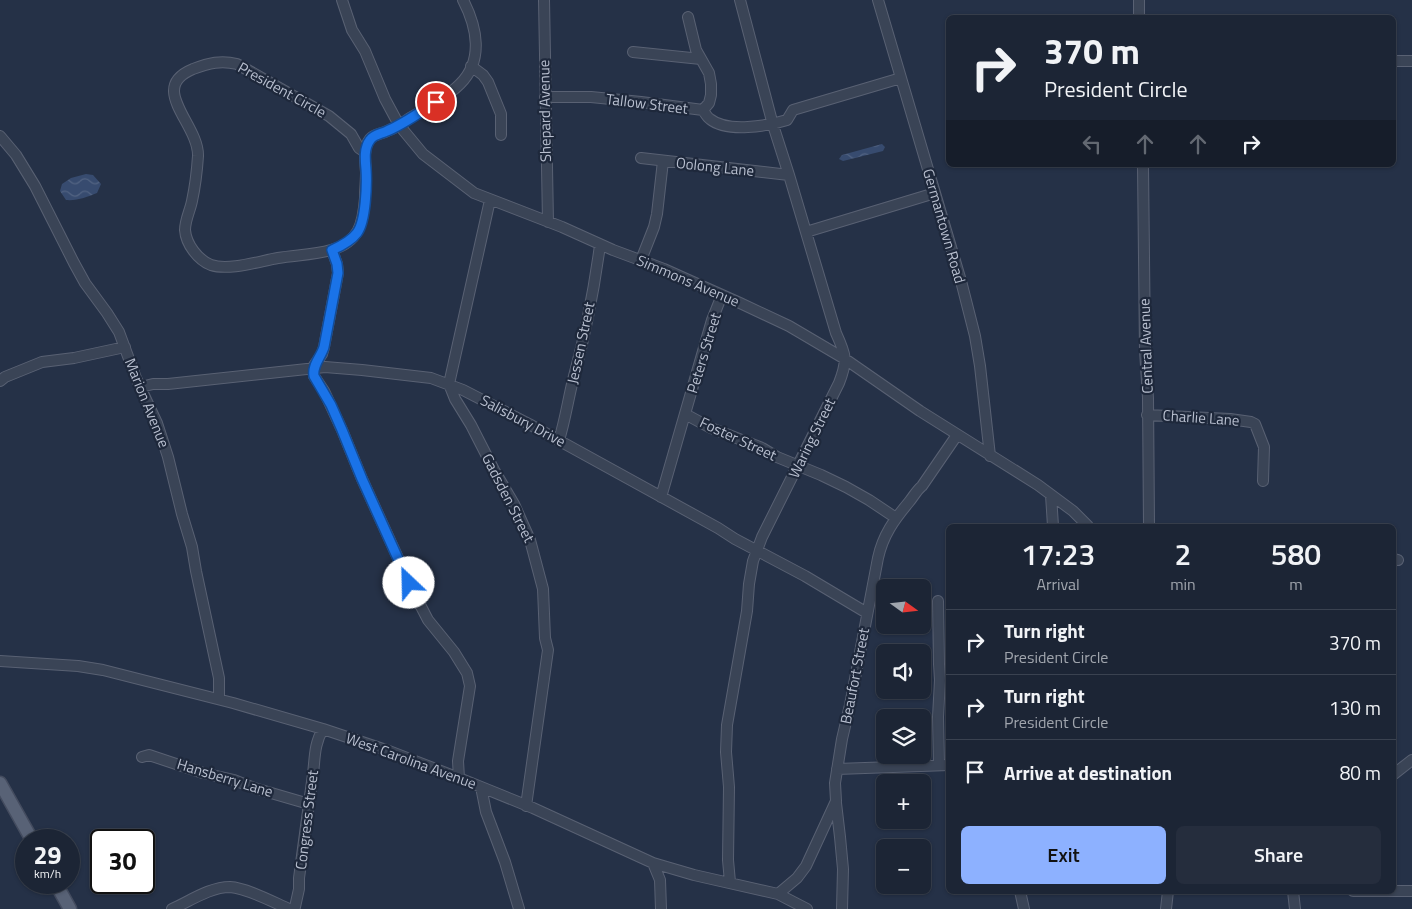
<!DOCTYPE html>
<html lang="en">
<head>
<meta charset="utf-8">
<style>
  :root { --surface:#1c2535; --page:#252d3d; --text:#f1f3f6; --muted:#a0a5ad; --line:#3a4250; --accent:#8db1ff }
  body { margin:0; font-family:"Titillium Web",sans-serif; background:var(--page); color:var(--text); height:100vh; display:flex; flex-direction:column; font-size:19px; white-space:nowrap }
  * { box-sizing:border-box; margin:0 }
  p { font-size:16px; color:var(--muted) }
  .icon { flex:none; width:28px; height:28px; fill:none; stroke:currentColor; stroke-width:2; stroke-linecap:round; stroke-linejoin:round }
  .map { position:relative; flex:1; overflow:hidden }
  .sheet { position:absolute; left:946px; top:524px; width:450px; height:370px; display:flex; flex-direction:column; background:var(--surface); border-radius:8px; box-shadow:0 1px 4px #0004,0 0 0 1px var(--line) }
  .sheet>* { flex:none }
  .guide { position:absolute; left:946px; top:15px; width:450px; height:152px; border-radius:8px; box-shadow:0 1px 4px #0004,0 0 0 1px var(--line); background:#1c2535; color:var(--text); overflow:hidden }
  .needle { width:32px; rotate:105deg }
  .controls { position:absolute; left:876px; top:579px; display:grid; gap:10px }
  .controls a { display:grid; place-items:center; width:55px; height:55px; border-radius:8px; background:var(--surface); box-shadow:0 1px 4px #0004,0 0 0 1px var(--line); font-size:25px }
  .speed { position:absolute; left:15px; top:829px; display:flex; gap:10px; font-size:25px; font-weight:700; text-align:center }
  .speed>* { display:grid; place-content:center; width:65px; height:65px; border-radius:50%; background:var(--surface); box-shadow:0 1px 4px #0004,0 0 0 1px var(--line); line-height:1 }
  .speed small { font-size:12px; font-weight:400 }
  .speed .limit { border:2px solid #111; border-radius:8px; background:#fff; color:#111 }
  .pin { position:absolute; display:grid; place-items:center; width:42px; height:42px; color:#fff; margin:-21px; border:2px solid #fff; border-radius:50%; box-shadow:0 1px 5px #0007 }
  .me { position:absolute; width:55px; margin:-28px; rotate:336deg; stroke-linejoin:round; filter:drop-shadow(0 0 4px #0008) }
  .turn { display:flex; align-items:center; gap:18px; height:105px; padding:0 15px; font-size:22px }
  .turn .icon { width:65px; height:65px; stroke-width:2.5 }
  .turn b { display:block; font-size:35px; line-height:42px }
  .lanes { display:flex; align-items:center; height:48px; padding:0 15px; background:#0003; justify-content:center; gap:25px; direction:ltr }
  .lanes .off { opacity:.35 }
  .eta { display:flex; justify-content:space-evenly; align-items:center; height:85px; text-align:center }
  .eta b { font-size:30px; font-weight:600; line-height:35px }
  .primary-button { display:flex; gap:10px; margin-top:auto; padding:10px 15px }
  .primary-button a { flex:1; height:58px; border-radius:8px; background:var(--accent); color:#111; font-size:20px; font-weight:600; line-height:58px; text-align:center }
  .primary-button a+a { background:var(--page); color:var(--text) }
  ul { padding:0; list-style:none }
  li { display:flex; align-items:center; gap:15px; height:65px; padding:0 15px; border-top:1px solid var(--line) }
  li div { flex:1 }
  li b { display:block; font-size:19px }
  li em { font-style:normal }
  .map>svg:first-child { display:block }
  .water { fill:url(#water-waves) }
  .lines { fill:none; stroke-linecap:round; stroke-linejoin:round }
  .minor-casing { stroke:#596173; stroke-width:12 }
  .major-casing { stroke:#444c5f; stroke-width:15 }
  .minor { stroke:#3a4456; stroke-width:10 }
  .major { stroke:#586276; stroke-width:12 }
  .route-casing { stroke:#114b97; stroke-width:12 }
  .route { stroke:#1a73e8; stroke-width:9 }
  .labels { text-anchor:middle; stroke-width:4.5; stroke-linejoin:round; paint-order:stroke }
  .street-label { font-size:15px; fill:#b8bfcf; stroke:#1e283b }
</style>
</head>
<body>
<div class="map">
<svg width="1412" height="909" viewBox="0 0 1412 909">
  <defs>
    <pattern id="water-waves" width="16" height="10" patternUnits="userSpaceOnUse" patternTransform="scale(1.25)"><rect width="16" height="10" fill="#374b6f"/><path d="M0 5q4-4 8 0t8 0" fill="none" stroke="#526382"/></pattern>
  </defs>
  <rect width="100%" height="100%" fill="#253147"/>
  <path class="water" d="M882,144l3,3 -2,4 -40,10 -4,-2 3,-4z
    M86,174l7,1 8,9 -4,9c-10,4 -20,8 -31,7l-6,-9 2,-7 9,-6z"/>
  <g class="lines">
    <defs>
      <path id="minor" d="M342,0l10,30 13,21 20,48 14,26 24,29 51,39 88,34 51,23 51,19 76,34 49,23 56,33 75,52 118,74 35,26 15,15
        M544,0l4,222
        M878,0l83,281 14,55 5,30 10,90
        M1139,0v18
        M688,17l8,33 13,23 2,11v11l-2,8 -6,7
        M633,52l68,7
        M1394,61h18
        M471,66l12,9 5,7 13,32v21
        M545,97h46l50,5 62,8c2,3 4,7 7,9 17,14 58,7 77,1l6,-10 108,-32
        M0,136l16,19 19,31 39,77 11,20 22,30 12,19 17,46 21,45 11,34 14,57 10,33 4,24 23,107v21
        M365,152l-6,-4 -8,-14 -22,-18 -92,-52c-16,-4 -28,-1 -44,5 -46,19 6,55 5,87 -1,15 -3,31 -6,45 -2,10 -7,19 -7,29 1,14 13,30 26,35 18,6 49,-4 67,-7 17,-3 36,-3 53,-8 28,-8 32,-26 34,-52 0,-9 1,-17 1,-26 -1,-11 -3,-24 4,-33 4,-5 12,-5 17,-8 8,-3 16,-8 23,-13 17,-10 36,-20 50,-34 24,-24 17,-57 3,-84
        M641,158l148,17
        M1143,165l2,185 3,48 1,128
        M490,200l-41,184 6,15 16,26 23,45 20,34 16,36 13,49 2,49 3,12 -22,156
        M806,232l129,-39
        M332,250l5,14 1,9 -14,74 -2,7 -9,13 1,9 10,15 18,39 20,49 51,112 15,29 26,32 13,21 3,13 -12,75 1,17
        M641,260l13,-33 3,-13 6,-53
        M0,381l5,-4 37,-15 32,-4 51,-11
        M141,387l12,-3h15l157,-17 37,3 69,8 32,12 66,34 189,104 17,11 70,37 62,37
        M685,414l26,14 51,20 15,9 44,18 25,12 23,13 27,18
        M1147,415l83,4 21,3 4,2 9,23 -1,34
        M559,440c6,-19 9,-40 14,-60 12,-44 21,-90 27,-135
        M1051,495l2,31
        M661,497l51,-177 10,-25
        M1394,559l4,1
        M938,601l1,63 1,16 -2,37 1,47
        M0,661l78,5 25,4 130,33 90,26 66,22 70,27 74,30 120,55 41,12 84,19 29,15
        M142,757l7,-2 54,18 31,7 20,8 55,16
        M837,769l112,-4
        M1394,774l18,-14
        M481,787l5,25 19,50 14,47
        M836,803l4,34 3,32 -1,40
        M653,863l7,17 1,29
        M730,882l-2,-22 1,-73 -3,-35 1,-27 20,-114 2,-27 4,-23 9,-24 77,-154c9,-23 7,-28 -3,-50l-47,-158 -16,-50 -33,-125
        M1020,891l4,18
        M1293,891l2,18
        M1353,891h59
        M778,894l19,-16 9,-12 30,-65 -1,-18 7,-44 8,-34 28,-147c5,-23 16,-38 31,-56 5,-6 7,-11 13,-16l35,-51
        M172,909c18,-8 38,-22 58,-22 17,1 43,15 59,22
        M291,909l4,-2 4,-18v-11c5,-35 9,-69 14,-104 2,-16 1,-30 10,-45
        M1166,909l2,-18"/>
      <path id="major" d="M0,783l32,57
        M55,882l15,27"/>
    </defs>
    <use href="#minor" class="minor-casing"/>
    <use href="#major" class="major-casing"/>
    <use href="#minor" class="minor"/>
    <use href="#major" class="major"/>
  </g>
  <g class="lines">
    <defs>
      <path id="route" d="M409,583l-47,-104 -20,-49 -11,-25 -17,-29c-2,-11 7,-19 10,-29l14,-74 -1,-9 -5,-14c9,-4 19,-9 25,-17 9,-12 10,-49 9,-64 -1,-10 -2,-21 4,-29 4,-6 11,-6 17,-9 17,-7 33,-19 49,-29"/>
    </defs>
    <use href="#route" class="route-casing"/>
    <use href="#route" class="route"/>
  </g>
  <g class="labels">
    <g class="street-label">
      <text transform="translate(282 90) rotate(29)" y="5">President Circle</text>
      <text transform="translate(647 104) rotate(7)" y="5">Tallow Street</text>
      <text transform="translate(545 111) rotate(-91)" y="5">Shepard Avenue</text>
      <text transform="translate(715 167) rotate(6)" y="5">Oolong Lane</text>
      <text transform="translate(944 226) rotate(74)" y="5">Germantown Road</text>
      <text transform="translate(688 281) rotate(23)" y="5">Simmons Avenue</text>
      <text transform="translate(581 343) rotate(-78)" y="5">Jessen Street</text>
      <text transform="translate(1146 346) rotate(-92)" y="5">Central Avenue</text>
      <text transform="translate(704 353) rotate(-73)" y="5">Peters Street</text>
      <text transform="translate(147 403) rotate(68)" y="5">Marion Avenue</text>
      <text transform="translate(1201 418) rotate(4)" y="5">Charlie Lane</text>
      <text transform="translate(523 421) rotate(28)" y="5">Salisbury Drive</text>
      <text transform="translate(812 438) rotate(-64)" y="5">Waring Street</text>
      <text transform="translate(738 439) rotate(25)" y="5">Foster Street</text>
      <text transform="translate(508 498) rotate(63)" y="5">Gadsden Street</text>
      <text transform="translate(855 676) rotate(-79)" y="5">Beaufort Street</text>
      <text transform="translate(411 761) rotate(20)" y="5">West Carolina Avenue</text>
      <text transform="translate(225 778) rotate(17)" y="5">Hansberry Lane</text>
      <text transform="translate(307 820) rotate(-83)" y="5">Congress Street</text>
    </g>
  </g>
</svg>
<div class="controls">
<a><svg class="needle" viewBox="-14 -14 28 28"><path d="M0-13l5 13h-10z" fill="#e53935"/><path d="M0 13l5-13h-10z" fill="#a0a5ad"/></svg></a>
<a><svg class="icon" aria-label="sound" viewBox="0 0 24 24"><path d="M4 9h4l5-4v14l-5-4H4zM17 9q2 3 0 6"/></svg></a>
<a><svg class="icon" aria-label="layers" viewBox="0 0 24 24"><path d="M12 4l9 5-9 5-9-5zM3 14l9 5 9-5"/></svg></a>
<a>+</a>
<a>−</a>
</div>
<div class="speed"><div>29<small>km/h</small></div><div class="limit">30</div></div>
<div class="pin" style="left:436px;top:102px;background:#d93025"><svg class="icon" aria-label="arrive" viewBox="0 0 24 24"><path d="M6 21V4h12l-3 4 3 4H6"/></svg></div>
<svg class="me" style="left:409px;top:583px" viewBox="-20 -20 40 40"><circle r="19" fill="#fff"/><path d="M0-13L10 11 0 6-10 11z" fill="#1a73e8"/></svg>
<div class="guide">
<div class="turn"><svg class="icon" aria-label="right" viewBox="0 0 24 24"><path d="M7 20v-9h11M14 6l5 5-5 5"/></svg><div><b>370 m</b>President Circle</div></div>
<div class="lanes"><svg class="icon off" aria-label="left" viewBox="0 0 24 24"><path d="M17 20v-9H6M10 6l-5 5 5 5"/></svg><svg class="icon off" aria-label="ahead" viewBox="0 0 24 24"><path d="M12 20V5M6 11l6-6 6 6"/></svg><svg class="icon off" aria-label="ahead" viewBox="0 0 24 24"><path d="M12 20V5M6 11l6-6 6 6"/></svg><svg class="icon" aria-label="right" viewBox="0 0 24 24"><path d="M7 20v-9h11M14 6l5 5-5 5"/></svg></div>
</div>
<section class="sheet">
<div class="eta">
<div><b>17:23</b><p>Arrival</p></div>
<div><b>2</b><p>min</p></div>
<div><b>580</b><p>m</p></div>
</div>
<ul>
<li><svg class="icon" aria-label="right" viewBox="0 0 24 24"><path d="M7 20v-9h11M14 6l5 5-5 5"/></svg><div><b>Turn right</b><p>President Circle</p></div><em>370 m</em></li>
<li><svg class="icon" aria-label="right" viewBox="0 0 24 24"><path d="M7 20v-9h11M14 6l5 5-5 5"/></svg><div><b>Turn right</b><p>President Circle</p></div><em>130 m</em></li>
<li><svg class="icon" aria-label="arrive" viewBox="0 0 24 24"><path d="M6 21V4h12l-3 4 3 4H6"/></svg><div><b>Arrive at destination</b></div><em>80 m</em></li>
</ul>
<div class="primary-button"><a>Exit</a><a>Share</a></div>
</section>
</div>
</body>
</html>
